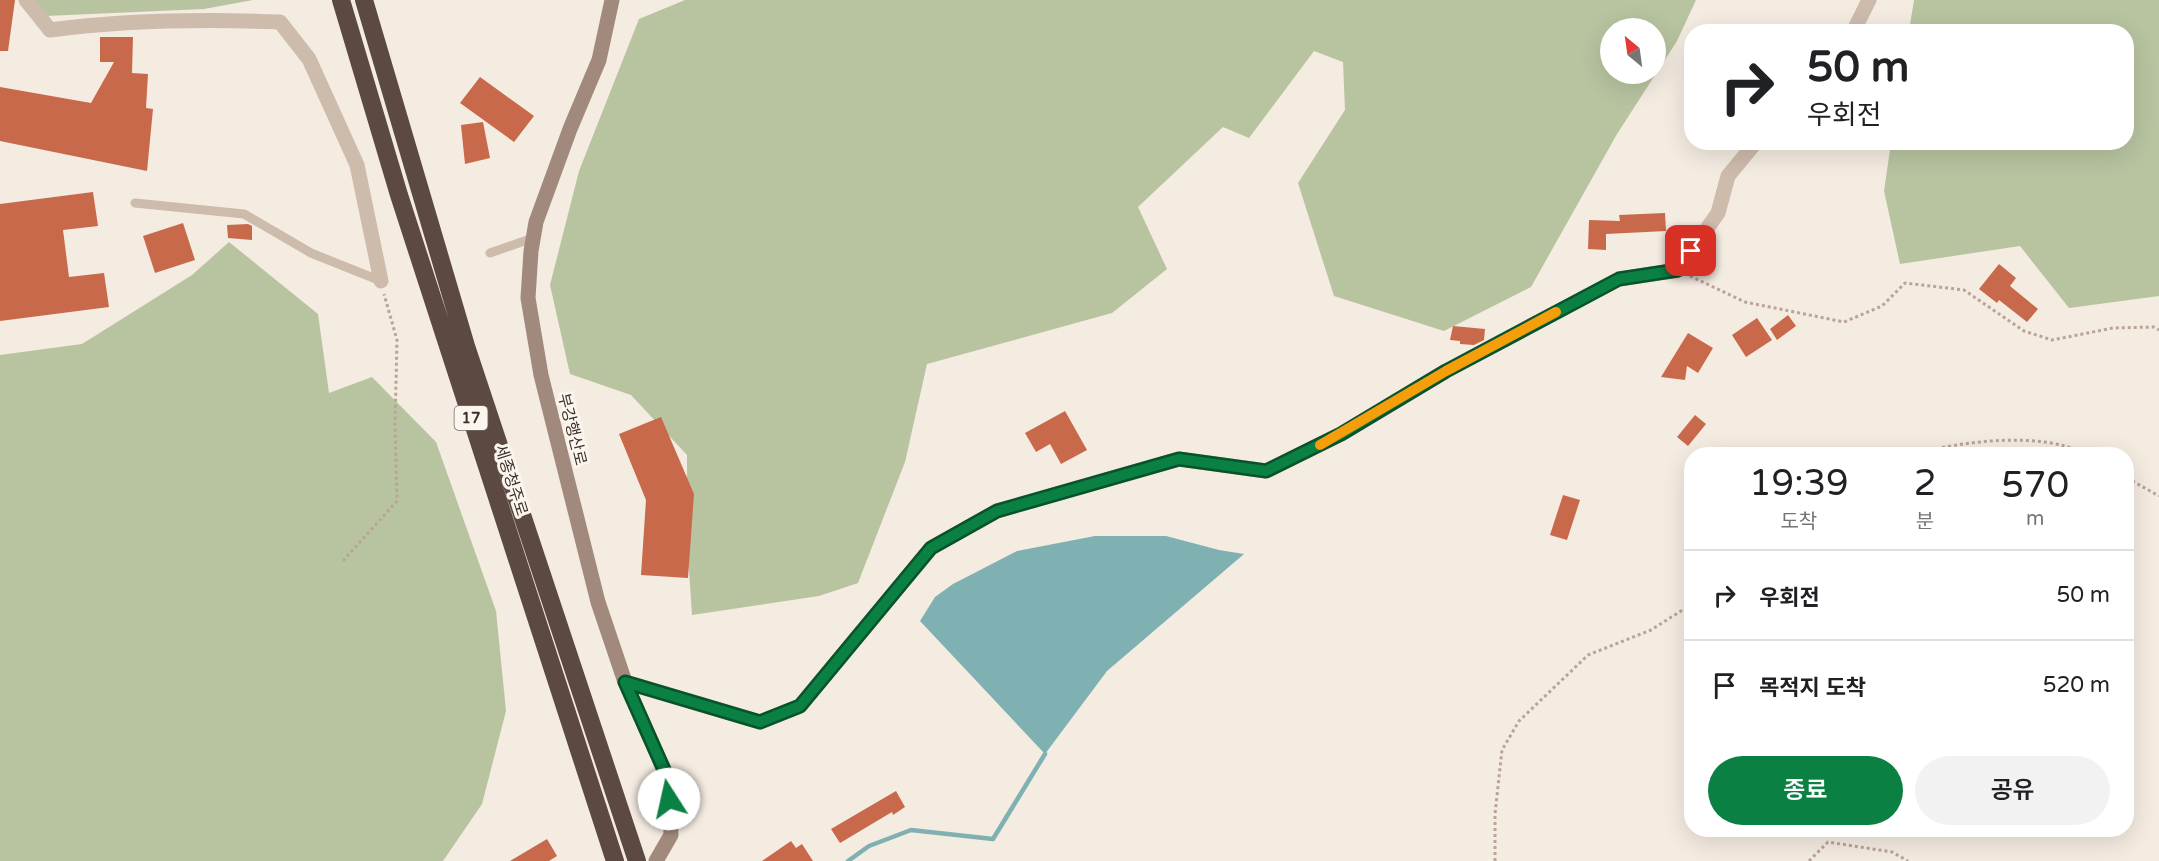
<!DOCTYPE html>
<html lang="ko">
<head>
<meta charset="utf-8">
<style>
  :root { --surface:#fff; --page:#f2f2f2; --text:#202124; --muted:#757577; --line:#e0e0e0; --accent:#0b8043 }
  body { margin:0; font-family:"Varela Round","Noto Sans KR",sans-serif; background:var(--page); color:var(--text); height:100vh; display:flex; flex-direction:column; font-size:22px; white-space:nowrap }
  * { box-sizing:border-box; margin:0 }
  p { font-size:20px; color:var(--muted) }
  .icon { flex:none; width:33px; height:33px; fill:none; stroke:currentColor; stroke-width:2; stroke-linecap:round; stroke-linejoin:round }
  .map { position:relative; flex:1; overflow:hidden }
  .side { position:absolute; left:1684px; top:447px; width:450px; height:390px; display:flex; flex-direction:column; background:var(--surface); border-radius:24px; box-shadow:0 6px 24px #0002 }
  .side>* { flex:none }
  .banner { position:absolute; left:1684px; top:24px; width:450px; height:126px; border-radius:24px; box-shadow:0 6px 24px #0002; background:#fff; color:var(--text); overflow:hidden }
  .needle { width:39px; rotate:331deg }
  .buttons { position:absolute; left:1600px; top:18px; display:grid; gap:12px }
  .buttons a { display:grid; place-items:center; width:66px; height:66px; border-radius:50%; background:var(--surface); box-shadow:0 6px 24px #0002; font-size:30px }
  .pin { position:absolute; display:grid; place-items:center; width:51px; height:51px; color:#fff; margin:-26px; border-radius:12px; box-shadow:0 3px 9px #0006 }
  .me { position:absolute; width:66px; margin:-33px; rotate:350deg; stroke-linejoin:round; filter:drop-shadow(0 0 4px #0008) }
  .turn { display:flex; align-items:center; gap:21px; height:126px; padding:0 24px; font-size:27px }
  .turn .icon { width:78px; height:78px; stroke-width:2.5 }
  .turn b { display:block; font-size:42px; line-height:51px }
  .eta { display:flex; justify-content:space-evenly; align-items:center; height:102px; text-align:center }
  .eta b { font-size:36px; font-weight:600; line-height:42px }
  .primary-button { display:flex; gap:12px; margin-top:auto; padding:12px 24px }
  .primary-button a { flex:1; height:69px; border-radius:36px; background:var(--accent); color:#fff; font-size:24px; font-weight:600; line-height:69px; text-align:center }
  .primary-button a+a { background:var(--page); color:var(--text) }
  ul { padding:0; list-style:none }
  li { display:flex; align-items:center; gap:18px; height:90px; padding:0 24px; border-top:2px solid var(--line) }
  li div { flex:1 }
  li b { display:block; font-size:22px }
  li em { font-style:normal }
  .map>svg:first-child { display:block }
  .green { fill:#b8c4a0; fill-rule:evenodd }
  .water { fill:#7fb0b2 }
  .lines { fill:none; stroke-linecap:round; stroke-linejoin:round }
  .stream { stroke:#7fb0b2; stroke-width:4.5 }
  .building { fill:#c8694b }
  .path { stroke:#b9a596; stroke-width:3; stroke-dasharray:3 3; stroke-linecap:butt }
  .lane { stroke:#cdbbac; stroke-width:9 }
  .street { stroke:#cdbbac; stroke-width:15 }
  .secondary { stroke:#a18a7d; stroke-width:15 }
  .highway { stroke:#5c4a42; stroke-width:18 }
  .route-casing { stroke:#07532c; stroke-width:15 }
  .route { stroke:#0b8043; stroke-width:10 }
  .slow { stroke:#f59e0b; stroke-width:10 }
  .labels { text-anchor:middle; stroke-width:6; stroke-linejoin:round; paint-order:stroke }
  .shield { fill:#fbf5ee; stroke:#756b66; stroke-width:1.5 }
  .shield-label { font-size:15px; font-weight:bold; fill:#3b302b }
  .street-label { font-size:16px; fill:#3b302b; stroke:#fbf5ee }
</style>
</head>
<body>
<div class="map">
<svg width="2159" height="861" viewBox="0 0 2159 861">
  <rect width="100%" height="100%" fill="#f4ebe1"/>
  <path class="green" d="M34,0h219l-49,9 -158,7z
    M685,0h1011l-19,41 -60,93 -86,153 -87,44 -110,-35 -36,-113 47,-73 -2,-48 -29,-11 -65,87 -26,-11 -85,80 29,62 -55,44 -185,51 -22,98 -47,121 -39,13 -127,19 -5,-77v-83l-56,-60 -61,-21 -20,-89 29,-114 60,-152zM1611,28h45v46h-45z
    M1914,0h245v296l-90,12 -49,-62 -120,18 -16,-73 7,-48 236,-1v-110l-218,-1z
    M229,242l89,72 11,79 43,-16 64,65 60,169 10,100 -24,93 -39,57h-443v-506l82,-11 110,-69z"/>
  <path class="water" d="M1095,536h71l53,14 25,4 -137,117 -62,83 -125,-133 15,-24 18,-13 64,-33z"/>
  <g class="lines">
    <path class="stream" d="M848,861l21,-15 42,-16 82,9 52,-85"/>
  </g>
  <path class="building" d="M0,0h15l-7,51h-8z
    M100,37h33l-1,36 16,1 -2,34 7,1 -6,62 -147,-30v-54l91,16 23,-41h-14z
    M480,77l54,39 -20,26 -54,-39z
    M483,122l7,36 -25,6 -4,-39z
    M93,192l5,34 -35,4 6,47 35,-4 5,34 -109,14v-117z
    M1665,213l1,18 -60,3v16l-18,-1 1,-29 31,1 -1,-6z
    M183,223l12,37 -40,13 -12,-37z
    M248,224l4,2v14l-24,-2 -1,-13z
    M1999,264l17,14 -6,8 28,23 -11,13 -28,-22 -2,3 -18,-14z
    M1788,315l8,11 -19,14 -7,-11z
    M1757,318l15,22 -26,17 -14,-22z
    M1453,326l32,3 -1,11 -10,5 -14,-1v-3l-10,-1z
    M1688,333l25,15 -15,25 -11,-7 -2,14 -24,-3z
    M1065,411l22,39 -26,14 -11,-20 -14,8 -11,-19z
    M1695,415l11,9 -18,22 -11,-9z
    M661,417l33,77 -6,84 -47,-3 5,-75 -27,-66z
    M1563,495l17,5 -13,40 -17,-5z
    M896,791l9,16 -12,8 -1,-3 -52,31 -9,-14z
    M547,839l10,17 -8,5h-39z
    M791,841l5,7 6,-4 11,17h-51z"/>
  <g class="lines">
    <path class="path" d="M1690,276l55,26 99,20 38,-16 23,-23 59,7 60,41 28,9 61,-12 41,-1 5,3
      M1913,454c47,-12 127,-24 172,0
      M2127,478l32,18
      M343,561l54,-60 -2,-75 2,-86 -13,-46
      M1495,861v-47l7,-64 17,-29 69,-66 63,-25 41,-26
      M1809,861l19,-19 64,10 16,9"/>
    <path class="lane" d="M135,203l109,11 67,39 70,28
      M490,253l43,-15"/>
    <path class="street" d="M26,0l24,30c77,-10 153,-11 230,-8l29,37 48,106 24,116
      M1853,32l16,-32
      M625,682l135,40 40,-16 131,-158 66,-37 182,-52 87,12 75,-37 105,-63 173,-92 59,-9 40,-57 10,-37 28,-34"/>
    <path class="secondary" d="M612,0l-13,60 -29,69 -34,93 -5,29 -3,47 13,77 57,227 27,80 44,99 2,54 -15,26"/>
    <path class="highway" d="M341,0l58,195 216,666
      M364,0l102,346 171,515"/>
  </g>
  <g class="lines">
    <defs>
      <path id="route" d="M669,799v-18l-44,-99 135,40 40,-16 131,-158 66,-37 182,-52 87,12 75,-37 105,-63 173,-92 59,-9 13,-19"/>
    </defs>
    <use href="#route" class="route-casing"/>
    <use href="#route" class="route"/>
    <path class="slow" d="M1320,445l126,-74 110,-59"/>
  </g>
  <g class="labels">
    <rect class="shield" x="454.5" y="406" width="33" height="24" rx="4.5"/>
    <g class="shield-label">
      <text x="471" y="423">17</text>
    </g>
    <g class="street-label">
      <text transform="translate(573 429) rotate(76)" y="6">부강행산로</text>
      <text transform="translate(512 480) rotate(72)" y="6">세종청주로</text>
    </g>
  </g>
</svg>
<div class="buttons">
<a><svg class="needle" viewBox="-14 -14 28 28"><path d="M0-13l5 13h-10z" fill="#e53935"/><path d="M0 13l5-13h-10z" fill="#757577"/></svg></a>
</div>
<div class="pin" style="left:1691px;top:251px;background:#d93025"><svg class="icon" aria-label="arrive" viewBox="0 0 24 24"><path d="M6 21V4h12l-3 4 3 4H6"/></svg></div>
<svg class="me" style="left:669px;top:799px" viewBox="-20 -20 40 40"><circle r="19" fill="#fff"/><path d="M0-13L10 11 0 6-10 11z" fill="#0b8043"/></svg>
<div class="banner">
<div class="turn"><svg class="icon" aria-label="right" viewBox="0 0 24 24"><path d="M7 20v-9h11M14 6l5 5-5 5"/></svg><div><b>50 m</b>우회전</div></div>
</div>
<section class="side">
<div class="eta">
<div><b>19:39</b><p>도착</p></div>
<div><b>2</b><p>분</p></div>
<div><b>570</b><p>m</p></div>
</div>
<ul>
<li><svg class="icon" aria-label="right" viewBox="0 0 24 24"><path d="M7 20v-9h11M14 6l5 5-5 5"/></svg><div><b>우회전</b></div><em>50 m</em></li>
<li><svg class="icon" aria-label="arrive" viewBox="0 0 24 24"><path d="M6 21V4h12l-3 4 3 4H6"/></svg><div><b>목적지 도착</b></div><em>520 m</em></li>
</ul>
<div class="primary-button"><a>종료</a><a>공유</a></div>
</section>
</div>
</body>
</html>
